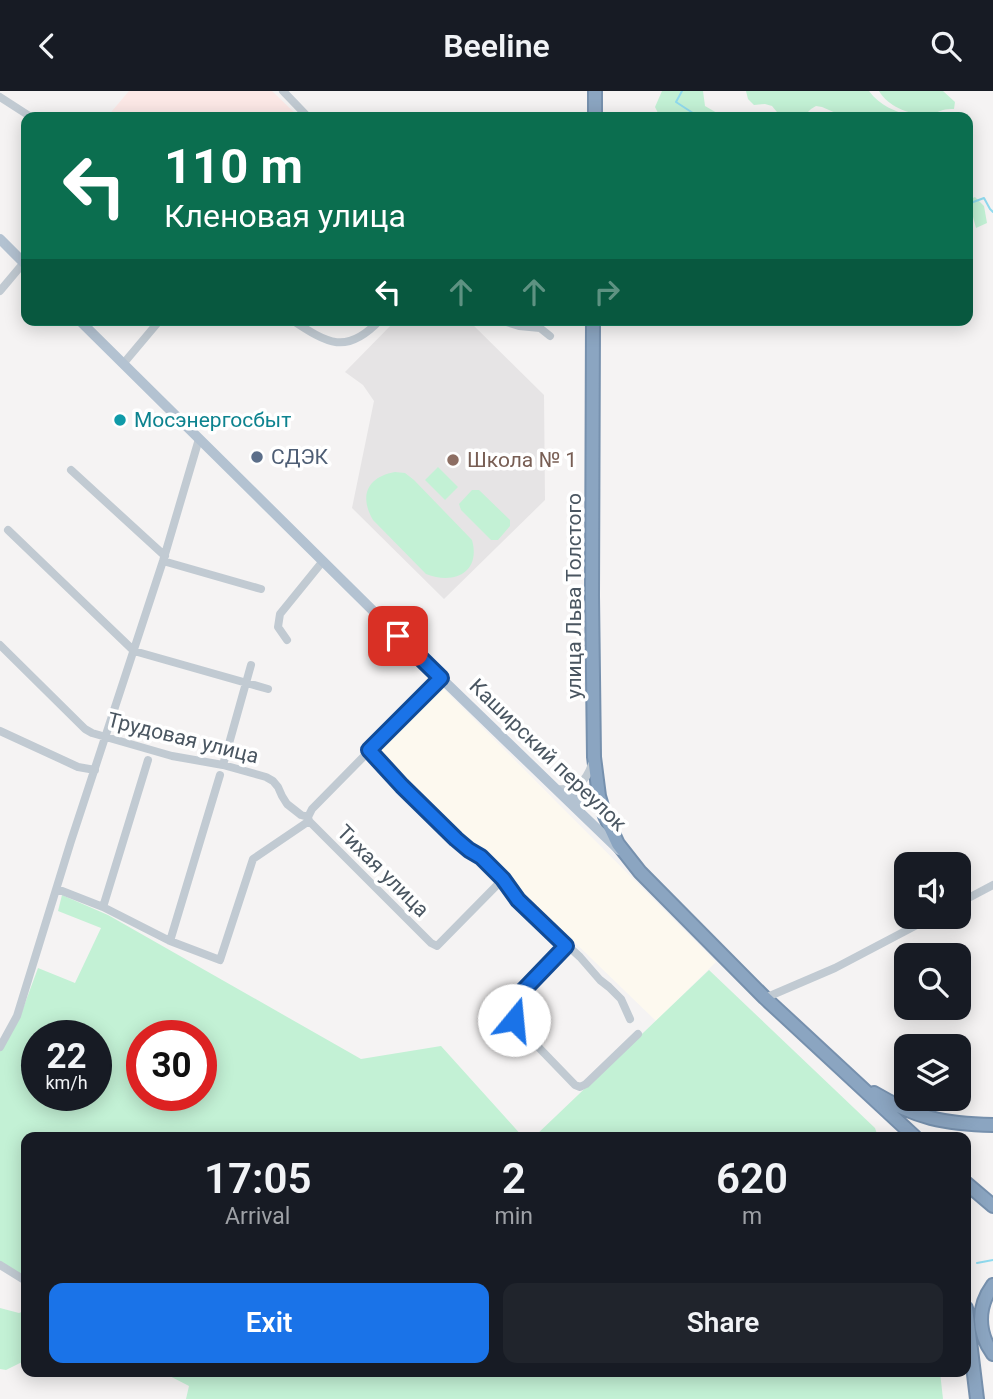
<!DOCTYPE html>
<html lang="en">
<head>
<meta charset="utf-8">
<style>
  :root { --surface:#171b24; --page:#20242c; --text:#f1f3f6; --muted:#9ea1a6; --accent:#1a73e8 }
  body { margin:0; font-family:Roboto,sans-serif; background:var(--page); color:var(--text); height:100vh; display:flex; flex-direction:column; font-size:26px; white-space:nowrap }
  * { box-sizing:border-box; margin:0 }
  p { font-size:23px; color:var(--muted) }
  .icon { flex:none; width:38px; height:38px; fill:none; stroke:currentColor; stroke-width:2; stroke-linecap:round; stroke-linejoin:round }
  .map { position:relative; flex:1; overflow:hidden }
  .side { position:absolute; left:21px; top:1041px; width:950px; height:245px; display:flex; flex-direction:column; background:var(--surface); border-radius:14px; box-shadow:0 4px 18px #0003 }
  .side>* { flex:none }
  .hud { position:absolute; left:21px; top:21px; width:952px; height:214px; border-radius:14px; box-shadow:0 4px 18px #0003; background:#0b6e4f; color:#fff; overflow:hidden }
  .tools { position:absolute; left:894px; top:761px; display:grid; gap:14px }
  .tools a { display:grid; place-items:center; width:77px; height:77px; border-radius:14px; background:var(--surface); box-shadow:0 4px 18px #0003; font-size:35px }
  .speed { position:absolute; left:21px; top:929px; display:flex; gap:14px; font-size:35px; font-weight:700; text-align:center }
  .speed>* { display:grid; place-content:center; width:91px; height:91px; border-radius:50%; background:var(--surface); box-shadow:0 4px 18px #0003; line-height:1 }
  .speed small { font-size:18px; font-weight:400 }
  .speed .limit { border:10px solid #d22; background:#fff; color:#111 }
  .pin { position:absolute; display:grid; place-items:center; width:60px; height:60px; color:#fff; margin:-30px; border-radius:14px; box-shadow:0 4px 10px #0006 }
  .me { position:absolute; width:77px; margin:-38px; rotate:17deg; stroke-linejoin:round; filter:drop-shadow(0 0 5px #0008) }
  .turn { display:flex; align-items:center; gap:24px; height:147px; padding:0 28px; font-size:32px }
  .turn .icon { width:91px; height:91px; stroke-width:2.5 }
  .turn b { display:block; font-size:49px; line-height:60px }
  .lanes { display:flex; align-items:center; height:66px; padding:0 28px; background:#0003; justify-content:center; gap:35px; direction:ltr }
  .lanes .off { opacity:.35 }
  .eta { display:flex; justify-content:space-evenly; align-items:center; height:119px; text-align:center }
  .eta b { font-size:42px; font-weight:600; line-height:49px }
  .cta { display:flex; gap:14px; margin-top:auto; padding:14px 28px }
  .cta a { flex:1; height:80px; border-radius:14px; background:var(--accent); color:#fff; font-size:28px; font-weight:600; line-height:80px; text-align:center }
  .cta a+a { background:var(--page); color:var(--text) }
  header { display:flex; justify-content:space-between; align-items:center; height:91px; padding:0 28px; background:var(--surface); font-size:32px; font-weight:600 }
  .map>svg:first-child { display:block }
  .commercial { fill:#fdf9ef }
  .education { fill:#e6e4e5 }
  .medical { fill:#fce8e6 }
  .green { fill:#c3f1d5; fill-rule:evenodd }
  .lines { fill:none; stroke-linecap:round; stroke-linejoin:round }
  .stream { stroke:#90daee; stroke-width:2 }
  .highway-casing { stroke:#7690ad; stroke-width:16 }
  .minor { stroke:#c1cad2; stroke-width:8 }
  .major { stroke:#b3c2d1; stroke-width:10 }
  .highway { stroke:#8ba5c1; stroke-width:12 }
  .route-casing { stroke:#114b97; stroke-width:18 }
  .route { stroke:#1a73e8; stroke-width:12 }
  .culture-dot { fill:#0f9aa8; stroke:#fff; stroke-width:2.5 }
  .service-dot { fill:#5c6f8a; stroke:#fff; stroke-width:2.5 }
  .education-dot { fill:#8d6e63; stroke:#fff; stroke-width:2.5 }
  .labels { text-anchor:middle; stroke-width:7; stroke-linejoin:round; paint-order:stroke }
  .culture-label { font-size:21px; fill:#0d838f; stroke:#fff; text-anchor:start }
  .service-label { font-size:21px; fill:#4e5e75; stroke:#fff; text-anchor:start }
  .education-label { font-size:21px; fill:#785e54; stroke:#fff; text-anchor:start }
  .street-label { font-size:21px; fill:#4a5661; stroke:#fff }
</style>
</head>
<body>
<header><svg class="icon" aria-label="back" viewBox="0 0 24 24"><path d="M15 5l-7 7 7 7"/></svg>Beeline<svg class="icon" aria-label="search" viewBox="0 0 24 24"><circle cx="10" cy="10" r="6"/><path d="M15 15l6 6"/></svg></header>
<div class="map">
<svg width="993" height="1308" viewBox="0 0 993 1308">
  <rect width="100%" height="100%" fill="#f5f3f3"/>
  <path class="commercial" d="M440,594l276,277 -60,59 -279,-270z"/>
  <path class="education" d="M396,229h72l76,75 1,105 -101,99 -92,-91 22,-107 -11,-16 -18,-13z"/>
  <path class="medical" d="M129,0h143l27,26h-192z"/>
  <path class="green" d="M662,0h41l2,15 19,11h-64l-5,-10z
    M746,0h123c11,15 26,20 43,26h-67l-23,-10 -6,-1 -5,3 -8,8h-22l-9,-11 -7,-2 -11,1 -6,-6z
    M879,0h64l12,11 -1,7c-4,0 -8,0 -11,1 -4,1 -7,3 -11,4 -18,3 -43,-6 -53,-23z
    M975,106l9,9 3,17 -11,5 -4,-15 -4,1v-14z
    M438,376l20,20 -13,13 -20,-20z
    M395,381l10,1 9,7 58,60c9,33 -18,45 -46,34l-53,-54c-14,-24 -6,-43 22,-48z
    M472,399h7l31,30v6l-12,14h-7l-30,-30 -2,-6z
    M62,804l46,20 253,144 80,-13 82,91h-497v141l-26,-14v-215l21,-35 17,-46 37,15 26,-55 -43,-17zM37,945h59v59h-59zM142,945h59v59h-59z
    M709,879l166,158 3,9h-344z
    M0,1217l19,5 7,-3v50l-20,10 -6,-1z
    M162,1281h778l3,27h-757l3,-13z"/>
  <g class="lines">
    <path class="stream" d="M682,0l-6,11 23,15
      M968,113l16,-6 6,11 3,3
      M977,1172l16,-3"/>
    <defs>
      <path id="highway" d="M595,0v26
        M593,229l-1,276 2,161 5,39 6,20 13,28 22,28 125,126 150,139
        M874,1002c42,25 70,31 119,32
        M966,1092l27,23
        M993,1194c-16,22 -16,47 0,69
        M966,1217l11,91"/>
    </defs>
    <use href="#highway" class="highway-casing"/>
    <path class="minor" d="M283,0l25,26
      M0,6l31,20
      M0,200l26,-31
      M292,229c35,23 54,36 88,0
      M500,229l19,6 21,2 10,8
      M123,273l37,-44
      M71,379l94,86
      M8,439l126,121 134,38
      M163,470l98,28
      M287,549l-9,-13 2,-13 43,-53
      M0,554l85,84 7,4 80,23 51,9 43,12 7,4 5,6 4,9 5,8 14,11 7,2 1,4 122,122 6,3 66,-67
      M0,640l78,36 17,3
      M369,659l33,36 54,53 13,11 12,7 22,22 15,21 62,57 20,23 9,7 12,12 9,20
      M223,674l28,-100
      M556,698c20,2 30,-7 36,-25
      M308,726l4,-8 129,-131
      M57,798l46,18 67,34 50,19 33,-101 56,-38
      M959,812l34,-18
      M103,816l45,-147
      M170,850l50,-166
      M567,854l-50,52 -5,15 5,13 58,60 5,2 6,-3 52,-50
      M765,907l70,-30 97,-51
      M0,956l17,-31 54,-175 92,-280 36,-122
      M0,1174l26,16"/>
    <path class="major" d="M0,148l26,26
      M79,229l362,358 178,172
      M566,705l16,6h19"/>
    <use href="#highway" class="highway"/>
  </g>
  <g class="lines">
    <defs>
      <path id="route" d="M398,545l43,42 -72,72 33,36 54,53 13,11 12,7 22,22 15,21 48,46 -49,51 -5,15 2,8"/>
    </defs>
    <use href="#route" class="route-casing"/>
    <use href="#route" class="route"/>
  </g>
  <circle class="culture-dot" cx="120" cy="329" r="7"/>
  <circle class="service-dot" cx="257" cy="366" r="7"/>
  <circle class="education-dot" cx="453" cy="369" r="7"/>
  <g class="labels">
    <g class="culture-label">
      <text x="134" y="336">Мосэнергосбыт</text>
    </g>
    <g class="service-label">
      <text x="271" y="373">СДЭК</text>
    </g>
    <g class="education-label">
      <text x="467" y="376">Школа № 1</text>
    </g>
    <g class="street-label">
      <text transform="translate(574 505) rotate(-90)" y="7">улица Льва Толстого</text>
      <text transform="translate(183 647) rotate(14)" y="7">Трудовая улица</text>
      <text transform="translate(548 664) rotate(44)" y="7">Каширский переулок</text>
      <text transform="translate(383 780) rotate(45)" y="7">Тихая улица</text>
    </g>
  </g>
</svg>
<div class="tools">
<a><svg class="icon" aria-label="sound" viewBox="0 0 24 24"><path d="M4 9h4l5-4v14l-5-4H4zM17 9q2 3 0 6"/></svg></a>
<a><svg class="icon" aria-label="search" viewBox="0 0 24 24"><circle cx="10" cy="10" r="6"/><path d="M15 15l6 6"/></svg></a>
<a><svg class="icon" aria-label="layers" viewBox="0 0 24 24"><path d="M12 4l9 5-9 5-9-5zM3 14l9 5 9-5"/></svg></a>
</div>
<div class="speed"><div>22<small>km/h</small></div><div class="limit">30</div></div>
<div class="pin" style="left:398px;top:545px;background:#d93025"><svg class="icon" aria-label="arrive" viewBox="0 0 24 24"><path d="M6 21V4h12l-3 4 3 4H6"/></svg></div>
<svg class="me" style="left:514px;top:929px" viewBox="-20 -20 40 40"><circle r="19" fill="#fff"/><path d="M0-13L10 11 0 6-10 11z" fill="#1a73e8"/></svg>
<div class="hud">
<div class="turn"><svg class="icon" aria-label="left" viewBox="0 0 24 24"><path d="M17 20v-9H6M10 6l-5 5 5 5"/></svg><div><b>110 m</b>Кленовая улица</div></div>
<div class="lanes"><svg class="icon" aria-label="left" viewBox="0 0 24 24"><path d="M17 20v-9H6M10 6l-5 5 5 5"/></svg><svg class="icon off" aria-label="ahead" viewBox="0 0 24 24"><path d="M12 20V5M6 11l6-6 6 6"/></svg><svg class="icon off" aria-label="ahead" viewBox="0 0 24 24"><path d="M12 20V5M6 11l6-6 6 6"/></svg><svg class="icon off" aria-label="right" viewBox="0 0 24 24"><path d="M7 20v-9h11M14 6l5 5-5 5"/></svg></div>
</div>
<section class="side">
<div class="eta">
<div><b>17:05</b><p>Arrival</p></div>
<div><b>2</b><p>min</p></div>
<div><b>620</b><p>m</p></div>
</div>
<div class="cta"><a>Exit</a><a>Share</a></div>
</section>
</div>
</body>
</html>
